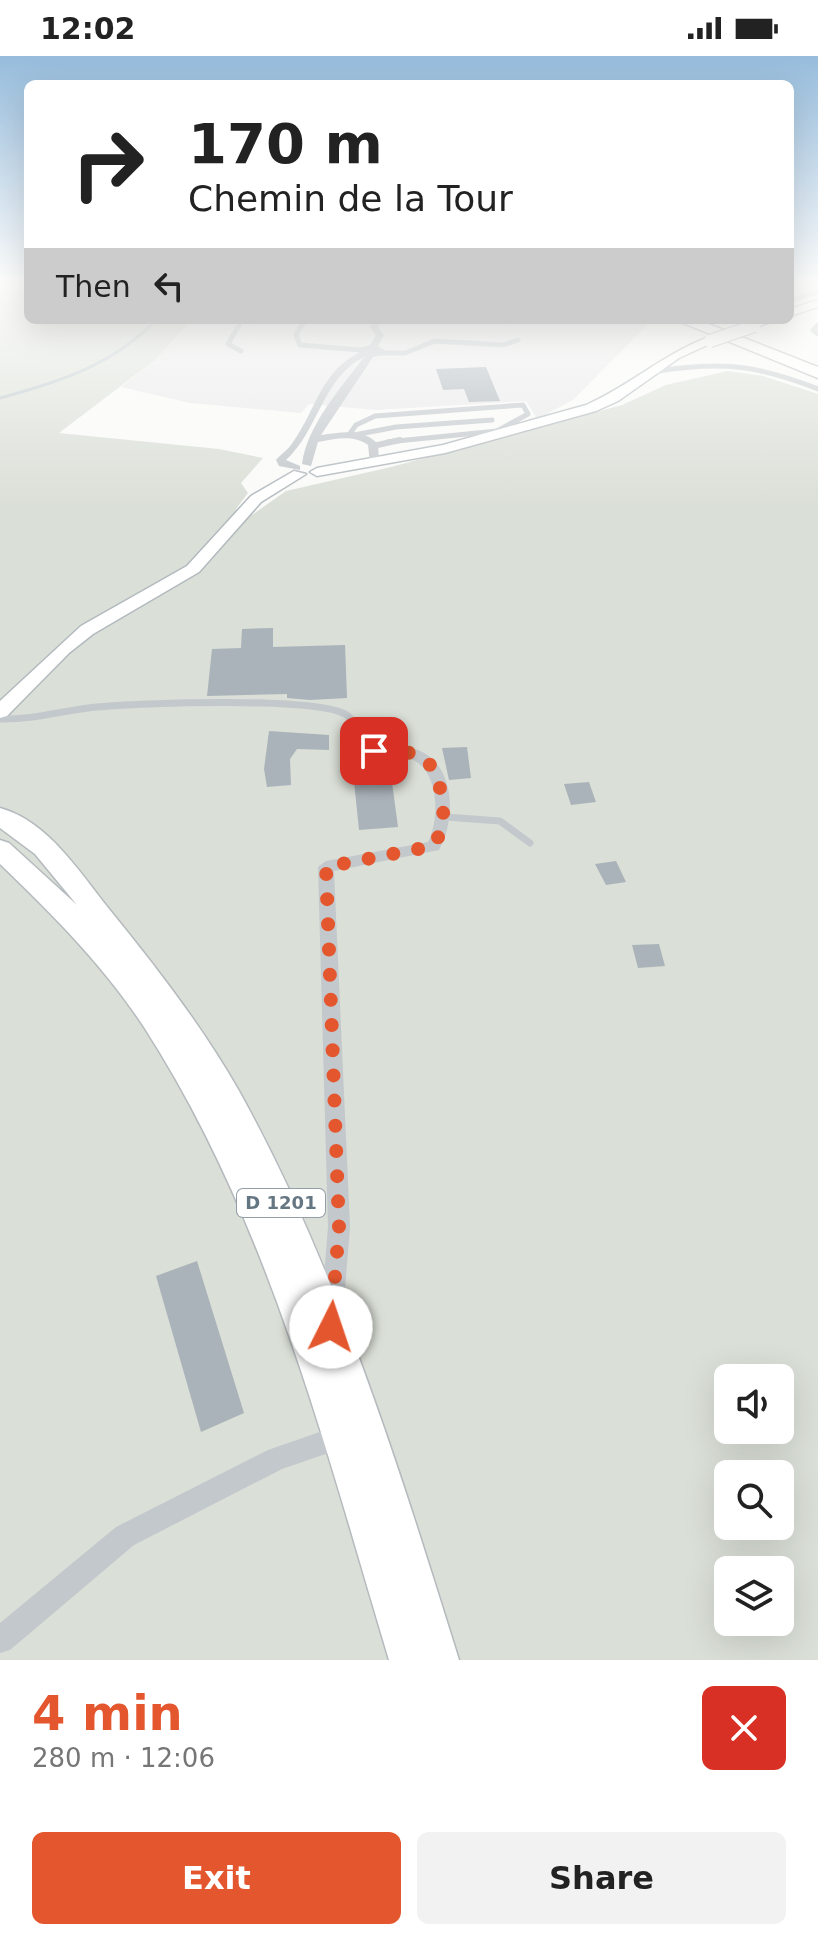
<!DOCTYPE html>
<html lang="en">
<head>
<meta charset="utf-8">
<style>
  :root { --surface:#fff; --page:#f2f2f2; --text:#222; --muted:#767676; --accent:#e4572e }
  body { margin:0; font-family:"DejaVu Sans",sans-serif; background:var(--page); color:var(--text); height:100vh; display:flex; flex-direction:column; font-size:30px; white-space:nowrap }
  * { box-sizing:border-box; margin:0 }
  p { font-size:26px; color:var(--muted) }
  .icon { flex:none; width:44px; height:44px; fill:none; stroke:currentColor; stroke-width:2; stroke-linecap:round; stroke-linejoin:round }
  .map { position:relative; height:1604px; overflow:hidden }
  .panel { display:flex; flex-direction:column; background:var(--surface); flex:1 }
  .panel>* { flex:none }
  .guide { position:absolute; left:24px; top:24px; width:770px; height:244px; border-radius:12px; box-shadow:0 8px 32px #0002; background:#fff; color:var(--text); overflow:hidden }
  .controls { position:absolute; left:714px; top:1308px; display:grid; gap:16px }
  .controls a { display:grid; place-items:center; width:80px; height:80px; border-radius:12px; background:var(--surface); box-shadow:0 8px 32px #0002; font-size:40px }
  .pin { position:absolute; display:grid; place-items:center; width:68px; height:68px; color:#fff; margin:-34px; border-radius:16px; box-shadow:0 4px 12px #0006 }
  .me { position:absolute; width:88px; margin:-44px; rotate:4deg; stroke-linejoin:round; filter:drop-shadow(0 0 6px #0008) }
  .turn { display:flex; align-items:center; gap:28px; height:168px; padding:0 32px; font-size:36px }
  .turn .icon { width:104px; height:104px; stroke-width:2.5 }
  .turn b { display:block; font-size:56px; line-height:68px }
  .then { display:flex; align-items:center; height:76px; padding:0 32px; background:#0003; gap:16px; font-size:30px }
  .round { display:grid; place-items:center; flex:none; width:84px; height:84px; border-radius:12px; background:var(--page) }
  .summary { display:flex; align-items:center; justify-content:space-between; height:136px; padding:0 32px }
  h1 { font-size:48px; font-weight:800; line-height:60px; color:var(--accent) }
  .primary-button { display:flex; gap:16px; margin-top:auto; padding:16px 32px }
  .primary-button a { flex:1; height:92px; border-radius:12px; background:var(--accent); color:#fff; font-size:32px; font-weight:800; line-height:92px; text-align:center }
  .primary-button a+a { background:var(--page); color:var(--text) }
  .status { display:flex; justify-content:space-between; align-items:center; height:56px; padding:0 40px; background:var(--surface); direction:ltr }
  .status svg { height:22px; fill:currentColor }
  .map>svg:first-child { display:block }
  .built { fill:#e8e9e9 }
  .green { fill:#dadfd7; fill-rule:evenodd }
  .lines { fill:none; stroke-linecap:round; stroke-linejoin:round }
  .stream { stroke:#bbc7cb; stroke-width:3 }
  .building { fill:#aab3b9 }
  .secondary-casing { stroke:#b3babf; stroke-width:3 }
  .primary-casing { stroke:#b5babe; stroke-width:3 }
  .highway-casing { stroke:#b4b9bd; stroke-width:3 }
  .lane-far2 { stroke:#c3c8cc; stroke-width:5 }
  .lane-far1 { stroke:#c3c8cc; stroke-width:6 }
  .lane { stroke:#c3c8cc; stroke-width:7 }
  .street { fill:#c3c8cc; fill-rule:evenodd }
  .secondary { fill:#fff; fill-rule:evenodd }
  .primary { fill:#fff; fill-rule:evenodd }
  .highway { fill:#fff; fill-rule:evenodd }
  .secondary-bridge-casing { stroke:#b3babf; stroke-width:14; stroke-linecap:butt }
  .secondary-bridge { stroke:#fff; stroke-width:12 }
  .route { stroke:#e4572e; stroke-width:14; stroke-dasharray:0 25.2 }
  .labels { text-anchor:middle; stroke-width:8; stroke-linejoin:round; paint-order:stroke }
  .shield { fill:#fff; stroke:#939fa8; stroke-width:2 }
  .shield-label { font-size:18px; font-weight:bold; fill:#657683 }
</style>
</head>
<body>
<div class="status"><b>12:02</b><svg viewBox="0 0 49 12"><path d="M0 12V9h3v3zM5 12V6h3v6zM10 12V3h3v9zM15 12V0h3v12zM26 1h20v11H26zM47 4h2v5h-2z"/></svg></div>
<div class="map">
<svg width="818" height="1604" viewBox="0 0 818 1604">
  <rect width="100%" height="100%" fill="#fafaf8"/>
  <path class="built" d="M192,264h447l9,4 -75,76 -36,19 -11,-18 -151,9 -66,-6 -8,9 -111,-10 -69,-16 34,-27z"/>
  <path class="green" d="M0,226h28v38h164l-37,40 -96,73 160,16 44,9 -22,25 7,10 -12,16 16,6 34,-24 105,-24 231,-62 44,-20 62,-14 35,5 55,18v1266h-818zM728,1322h52v52h-52zM728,1418h52v52h-52zM728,1514h52v52h-52z"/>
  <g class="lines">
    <path class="stream" d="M0,342c59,-16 113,-33 156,-78"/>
  </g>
  <path class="building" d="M486,311l14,34 -31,1 -5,-13 -21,1 -7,-21z
    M273,572v19l72,-2 2,53 -37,2 -23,-2v-4l-80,2 5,-47 29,-1 1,-19z
    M269,675l60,4v15l-32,-1 -7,10 1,26 -24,2 -3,-18z
    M467,691l4,31 -22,2 -7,-32z
    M389,704l9,67 -39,3 -7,-68z
    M589,726l7,20 -25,3 -7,-21z
    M616,805l10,21 -20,3 -11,-21z
    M659,888l6,22 -27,2 -6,-23z
    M197,1205l47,152 -43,19 -45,-156z"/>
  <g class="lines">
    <defs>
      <path id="secondary" d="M818,244v7l-28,9v-7z
        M759,264h17l-26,9v-6z
        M706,282l10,3 -37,17 -61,43 -22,10 -151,42 -128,23 -7,-4 7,-4 126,-23 143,-40c43,-19 75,-49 120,-67z
        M294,415l12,3 -45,28 -62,70 -106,62 -24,19 -62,63 -7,2v-17l81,-75 106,-60 64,-70z"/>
      <path id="primary" d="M0,752c48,13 80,65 109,101 47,58 93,117 130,182 99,179 159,374 220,569h-70c-65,-216 -121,-441 -245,-633 -40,-61 -91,-112 -144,-163v-24l9,3 68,62 -42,-51 -35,-26z"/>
      <path id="highway" d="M676,264h22l120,47v11z"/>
    </defs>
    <use href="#secondary" class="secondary-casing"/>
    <use href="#primary" class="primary-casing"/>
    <use href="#highway" class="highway-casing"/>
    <path class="lane-far2" d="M790,244l28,-8
      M305,264l-9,15 4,10 61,5
      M818,269l-5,5 5,4
      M241,295l-13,-7 14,-24
      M381,297h24l30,-12 68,4 15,-5
      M652,316c67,-11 103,-8 166,17
      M349,379l7,-10 19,-9 148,-11 5,9 -31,17 -110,11
      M354,379l42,-8 96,-7"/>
    <path class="lane-far1" d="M373,390l27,-6"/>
    <path class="lane" d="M0,663c34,1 64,-9 97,-12 40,-4 226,-11 251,9 10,9 18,25 26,35
      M445,761l55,4 30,22"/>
    <path class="street" d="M374,264h8l-4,7 6,8 -6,11 8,5 -2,4 -11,2 -52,78c21,-3 42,-7 57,9l1,17 -9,2 -2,-18c-15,-11 -33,-6 -50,-3l-7,24 -9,-2c5,-39 39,-76 62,-107 -42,21 -45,73 -78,103l14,6v4l-21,-4 -3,-6c5,-6 13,-11 17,-18 23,-32 28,-71 66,-89l-1,-5 12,-3 6,-10 -6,-8z
      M374,690c13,1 32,-1 44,4 38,15 38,70 21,100l-105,21 16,356 -7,86 -3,8 -8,3 -8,-3 -3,-8 7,-86 -10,-360 8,-6 102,-19c12,-23 11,-70 -15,-82 -12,-7 -30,-3 -44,-6l-2,-3z
      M340,1369l9,3 3,9 -3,9 -67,23 -148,76 -124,105 -10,3v-30l116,-96 152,-77z"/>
    <use href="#secondary" class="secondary"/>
    <use href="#primary" class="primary"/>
    <use href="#highway" class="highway"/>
    <defs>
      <path id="secondary-bridge" d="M710,285l44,-15"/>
    </defs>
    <use href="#secondary-bridge" class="secondary-bridge-casing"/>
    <use href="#secondary-bridge" class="secondary-bridge"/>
  </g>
  <linearGradient id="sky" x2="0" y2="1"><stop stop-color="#96bcdc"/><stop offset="0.5" stop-color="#fdfdfc"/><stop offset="1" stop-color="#fdfdfc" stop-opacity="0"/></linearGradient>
  <rect width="818" height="451" fill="url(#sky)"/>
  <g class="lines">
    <path class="route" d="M331,1271l8,-100 -13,-360 107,-21c17,-23 11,-61 -5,-84l-15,-9 -39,-2"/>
  </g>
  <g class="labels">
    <rect class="shield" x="237" y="1133" width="88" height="28" rx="6"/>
    <g class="shield-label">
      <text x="281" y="1153">D 1201</text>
    </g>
  </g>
</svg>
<div class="controls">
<a><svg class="icon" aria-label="sound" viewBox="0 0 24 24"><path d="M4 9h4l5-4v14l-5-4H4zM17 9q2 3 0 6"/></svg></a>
<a><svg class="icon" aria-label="search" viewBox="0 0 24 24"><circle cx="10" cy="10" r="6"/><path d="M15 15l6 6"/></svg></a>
<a><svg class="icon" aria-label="layers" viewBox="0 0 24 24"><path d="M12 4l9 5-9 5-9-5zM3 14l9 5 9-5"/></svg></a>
</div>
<div class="pin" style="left:374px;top:695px;background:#d93025"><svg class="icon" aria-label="arrive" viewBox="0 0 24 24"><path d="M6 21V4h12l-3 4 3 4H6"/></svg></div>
<svg class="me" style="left:331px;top:1271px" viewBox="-20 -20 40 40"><circle r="19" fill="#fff"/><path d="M0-13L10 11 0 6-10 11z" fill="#e4572e"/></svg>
<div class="guide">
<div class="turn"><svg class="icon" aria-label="right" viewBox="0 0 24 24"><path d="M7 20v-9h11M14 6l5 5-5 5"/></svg><div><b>170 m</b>Chemin de la Tour</div></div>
<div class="then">Then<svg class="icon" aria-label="left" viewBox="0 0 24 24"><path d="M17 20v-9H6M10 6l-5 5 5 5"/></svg></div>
</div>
</div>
<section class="panel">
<div class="summary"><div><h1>4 min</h1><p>280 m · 12:06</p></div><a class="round" style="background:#d93025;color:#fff"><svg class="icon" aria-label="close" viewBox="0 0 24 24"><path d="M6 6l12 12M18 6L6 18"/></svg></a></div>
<div class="primary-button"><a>Exit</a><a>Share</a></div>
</section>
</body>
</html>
